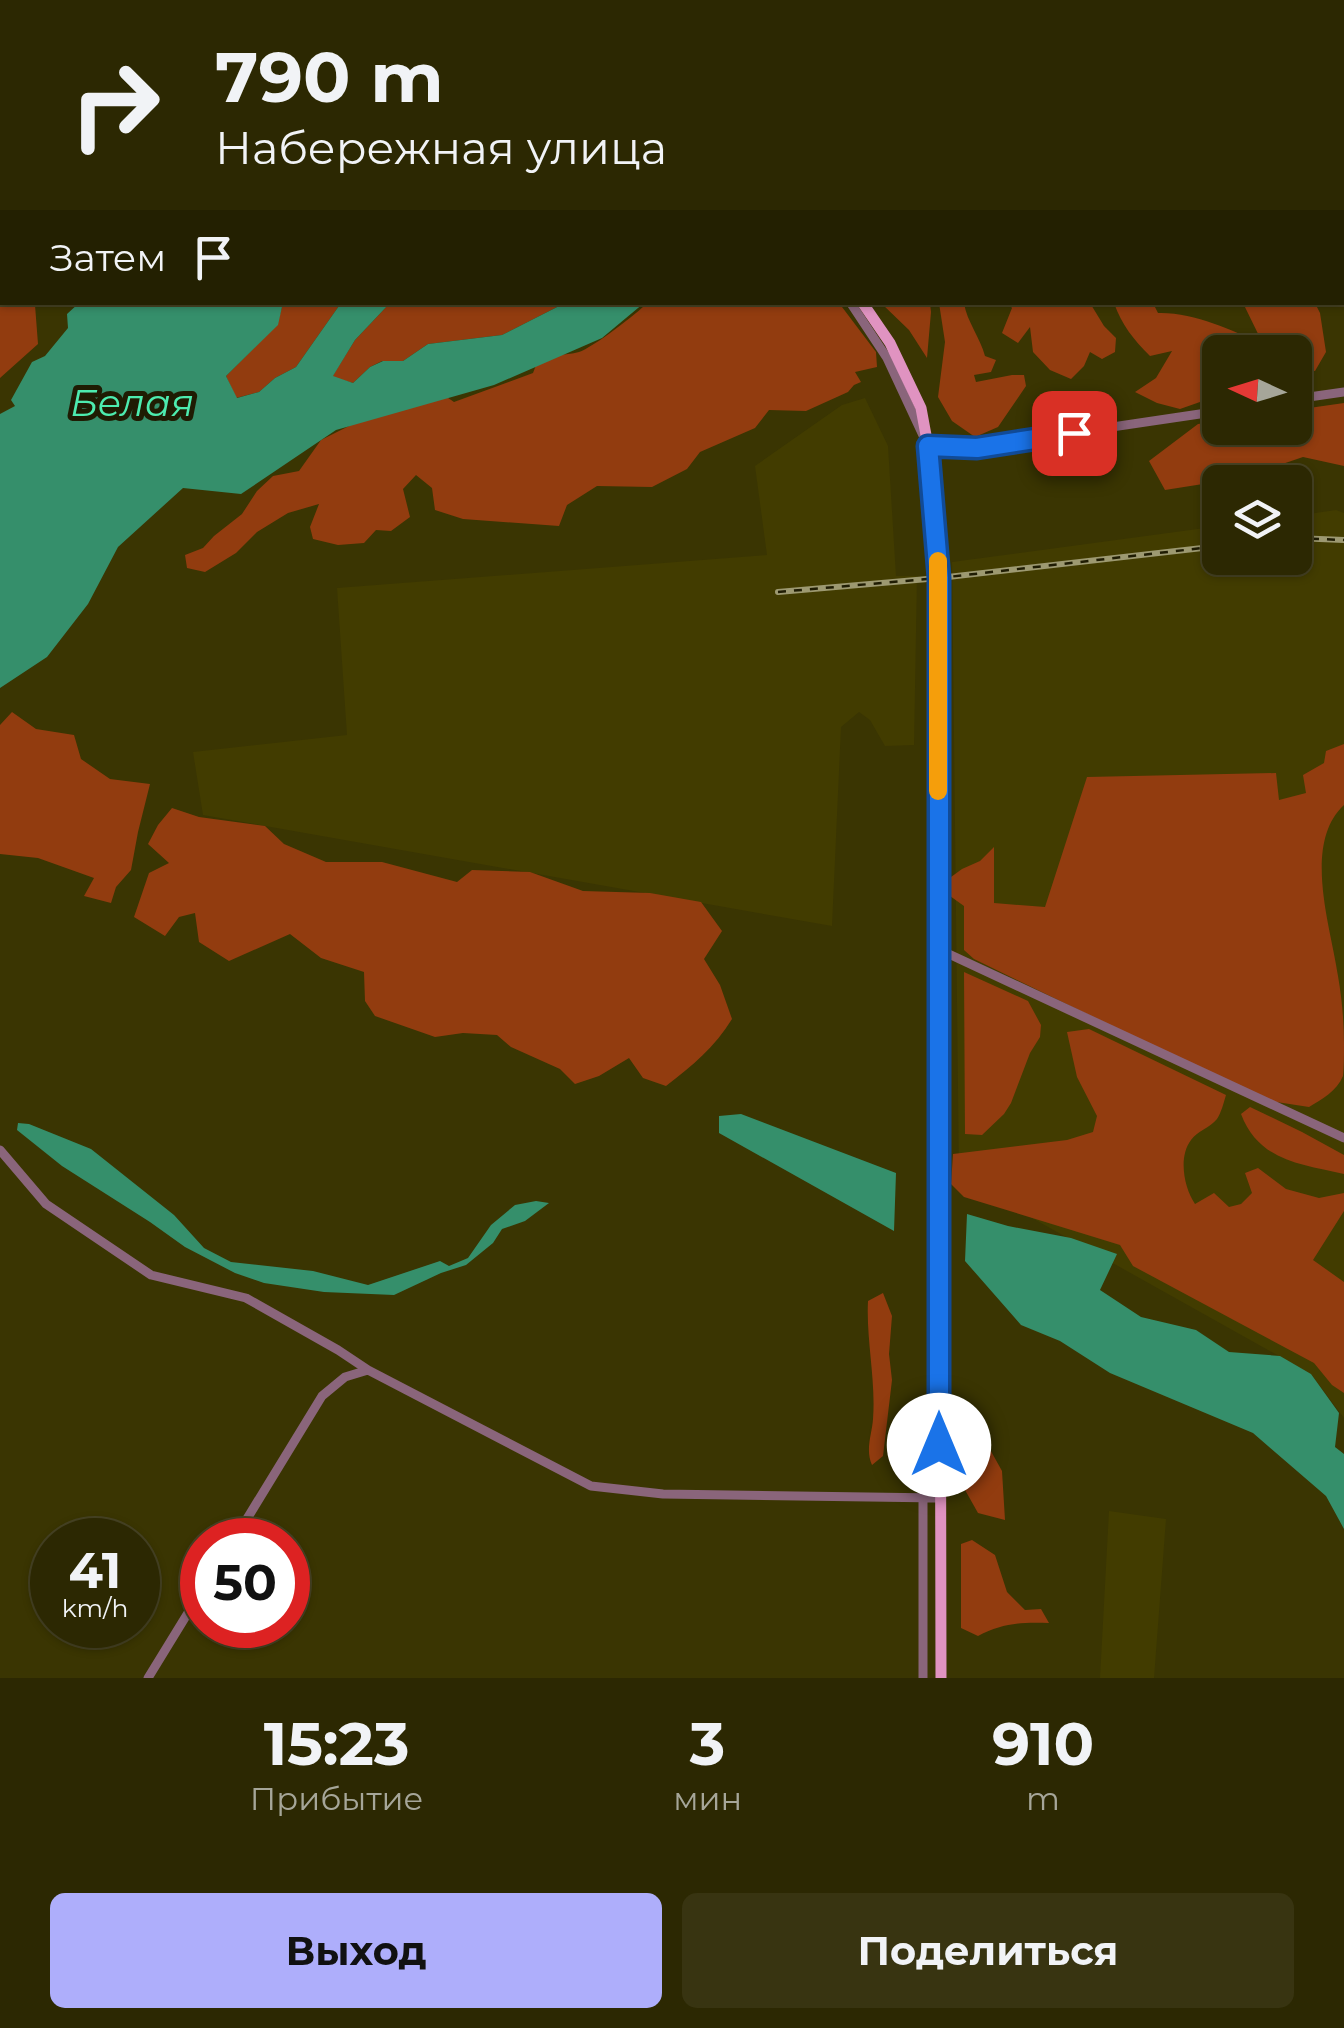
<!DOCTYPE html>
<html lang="ru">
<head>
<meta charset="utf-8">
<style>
  :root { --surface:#2c2802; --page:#383411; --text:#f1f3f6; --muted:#a6a699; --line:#484424; --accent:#aeaefb }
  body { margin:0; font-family:Montserrat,sans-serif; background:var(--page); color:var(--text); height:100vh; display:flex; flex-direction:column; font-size:38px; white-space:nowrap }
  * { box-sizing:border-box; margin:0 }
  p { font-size:32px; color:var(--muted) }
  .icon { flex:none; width:55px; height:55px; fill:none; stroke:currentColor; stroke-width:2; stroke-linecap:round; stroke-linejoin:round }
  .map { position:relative; height:1678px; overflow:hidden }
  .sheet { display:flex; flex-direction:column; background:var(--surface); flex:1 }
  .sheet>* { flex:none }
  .top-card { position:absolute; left:0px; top:0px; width:1345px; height:305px; box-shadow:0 2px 8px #0004,0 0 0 2px var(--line); background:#2c2802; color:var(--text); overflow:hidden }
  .needle { width:65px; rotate:274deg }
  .tools { position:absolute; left:1202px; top:335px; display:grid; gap:20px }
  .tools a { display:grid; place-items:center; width:110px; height:110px; border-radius:15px; background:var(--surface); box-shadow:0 2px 8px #0004,0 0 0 2px var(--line); font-size:50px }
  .speed { position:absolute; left:30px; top:1518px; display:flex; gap:20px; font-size:50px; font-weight:700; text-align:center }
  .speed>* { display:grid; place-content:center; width:130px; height:130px; border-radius:50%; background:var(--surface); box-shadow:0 2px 8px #0004,0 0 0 2px var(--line); line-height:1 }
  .speed small { font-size:25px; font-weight:400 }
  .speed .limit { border:15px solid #d22; background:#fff; color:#111 }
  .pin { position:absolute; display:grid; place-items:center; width:85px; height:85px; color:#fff; margin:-42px; border-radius:20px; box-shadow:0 5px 15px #0006 }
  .me { position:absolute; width:110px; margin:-55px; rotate:0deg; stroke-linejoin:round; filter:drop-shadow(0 0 8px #0008) }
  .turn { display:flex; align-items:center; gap:35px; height:210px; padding:0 50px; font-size:45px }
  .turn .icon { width:130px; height:130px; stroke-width:2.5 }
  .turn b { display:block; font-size:70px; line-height:85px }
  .then { display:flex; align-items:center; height:95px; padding:0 50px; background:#0003; gap:20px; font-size:38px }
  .eta { display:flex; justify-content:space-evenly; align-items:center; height:170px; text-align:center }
  .eta b { font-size:60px; font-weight:700; line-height:70px }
  .primary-button { display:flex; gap:20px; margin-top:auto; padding:20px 50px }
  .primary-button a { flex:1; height:115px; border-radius:15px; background:var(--accent); color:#111; font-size:40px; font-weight:700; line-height:115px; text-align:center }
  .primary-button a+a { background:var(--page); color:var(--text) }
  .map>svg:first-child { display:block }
  .built { fill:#423c00 }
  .forest { fill:#923c0f }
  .water { fill:#358f6b }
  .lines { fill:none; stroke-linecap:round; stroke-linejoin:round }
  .minor { stroke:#8a657b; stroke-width:9 }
  .major { stroke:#e093c1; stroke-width:11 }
  .rail-casing { stroke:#9d9971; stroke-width:6 }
  .rail { stroke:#1f1c03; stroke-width:2.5; stroke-dasharray:8; stroke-linecap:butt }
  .route-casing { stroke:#114b97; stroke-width:25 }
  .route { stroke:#1a73e8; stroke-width:18 }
  .slow { stroke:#f59e0b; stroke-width:18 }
  .labels { text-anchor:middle; stroke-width:10; stroke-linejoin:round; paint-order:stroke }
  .water-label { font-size:38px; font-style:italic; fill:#4decaf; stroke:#1f1c03 }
</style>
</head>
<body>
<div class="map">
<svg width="1344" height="1678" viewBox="0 0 1344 1678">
  <rect width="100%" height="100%" fill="#3a3502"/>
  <path class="built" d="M865,398l23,48 8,130h21l-3,169 -29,1 -15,-26 -11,-8 -18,15 -9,199 -629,-111 -10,-63 154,-17 -10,-147 430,-33 -12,-89 87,-61z
    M1336,510l8,3v905l-33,-44 -352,-197 -7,-615 268,-36v32h75v-42z
    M1109,1511l57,8 -12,159h-54z"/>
  <path class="forest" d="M72,0h290l-4,2h-284z
    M2,255v47l35,1 -2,2 3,39 -38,34v-122z
    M287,303h54l-45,64 -21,11 -16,14 -23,6 -10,-22 51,-51 5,-18z
    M390,303h175l-63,32 -74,9 -25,17h-21l-12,6 -17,16 -21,-6 23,-37z
    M647,303h192l37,49 1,15 -22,5 6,10 -7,3 -6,7 -42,19 -37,-1 -14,18 -55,24 -13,17 -35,18 -55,-1 -30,19 -8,21 -96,-7 -28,-9 -3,-22 -16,-13 -13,14 7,28 -19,14 -15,-1 -12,13 -26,2 -25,-6 -3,-12 9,-23 -31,9 -31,19 -21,21 -31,19 -18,-4 -2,-13 18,-7 11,-12 28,-22 15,-23 16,-15 26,-5 22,-31 28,-14 19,-18 67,-19 19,13 79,-29 5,-13c14,-7 27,-4 41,-8 13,-4 59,-39 68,-49z
    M881,303h49l1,9 -4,46 -18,-28z
    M939,303h25c3,19 16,34 21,53l11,4 -5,12 -17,3 2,7 36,-7h12l2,11 -28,41 -23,10 -23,-16 -14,-24 7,-55z
    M1008,303h82l14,23 12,12 -1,14 -13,7 -12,-7 -6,14 -13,13 -21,-9 -17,-18 -3,-25 -12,16 -16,-10 10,-25z
    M1114,303h39l5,10c36,-1 73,17 105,31l-20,-41h72l5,10 6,39 -11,19 -20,-2v-17h-75v43l-40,14 -23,-6 -22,-11 21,-14 16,-27 -22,5c-17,-17 -28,-31 -36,-53z
    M1344,403v63l-41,-9 -62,21 -76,12 -16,-29 49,-37 22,-3v7h75v-18z
    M12,712l24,17 38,6 7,24 29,20 40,5 -12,48 -7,38 -15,17 -5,16 -27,-7 10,-18 -56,-20 -38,-4v-129z
    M1344,744v61c-42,39 -13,122 -6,171 4,23 6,46 6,69 0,10 0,23 -1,31 -6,15 -21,23 -34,31l-45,-7 -290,-141 -10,-9v-44l-14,-10 1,-19 11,-8 18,-8 14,-14v56l51,4 42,-130 189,-4 3,27 27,-7 -3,-18 21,-12 2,-12z
    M172,808l27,9 66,9 19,18 42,18h56l75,20 15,-12 58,2 53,19 67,2 51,9 21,29 -18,28 16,26 12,34c-17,28 -40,47 -66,67l-23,-8 -14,-20 -30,18 -24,8 -15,-15 -49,-22 -14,-12 -34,-2 -28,4 -60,-21 -10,-15 -1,-29 -43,-14 -31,-24 -61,27 -30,-19 -4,-29 -16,4 -14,19 -31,-19 15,-44 20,-10 -21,-19 10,-19z
    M964,972l64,29 13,24 -1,12 -10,16 -19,50 -7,11 -22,21 -17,-1z
    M1089,1029l137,66c-2,7 -5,18 -9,24 -7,9 -20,12 -26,21 -13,17 -7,48 4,64l19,-11 15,14 12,-3 11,-11 -7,-20 13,-5 28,21 33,9 25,-5v18l-31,49 31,22v111l-12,-8 -18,-22 -181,-97 -13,-21 -156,-48 -13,-13 2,-30 114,-14 26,-8 4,-16 -20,-39 -10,-45z
    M1250,1107l52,25 42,23v19c-44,-10 -85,-13 -103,-60z
    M883,1293l9,23 -3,38 3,26 -9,76 -11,9c-7,-15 0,-31 1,-46 3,-39 -7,-79 -5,-118z
    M959,1427l28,17 15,27 3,49 -27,-7 -27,-48z
    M972,1540l23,15 12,37 18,18 16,-1 8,14c-27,-1 -46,0 -71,13l-17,-8v-84z"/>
  <path class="water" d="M659,0h422l-6,2h-372l-1,-1z
    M79,303h208l-5,4 -4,18 -52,51 11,22 22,-6 16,-14 21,-11 45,-64h49l-35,37 -22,36 20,7 17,-16 13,-6h20l25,-17 74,-9 63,-32h79l-42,35 -108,47 -158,45 -95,64 -58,-6 -65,59 -30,57 -41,53 -47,31v-274l15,-8 -4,-6 21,-38 13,-6 23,-28 -1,-14z
    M741,1114l155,59 -2,58 -175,-98v-17z
    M18,1123l11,1 62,25 83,66 30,33 27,14 82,9 55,14 72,-24 9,5 19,-8 23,-33 24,-20 21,-4 13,2 -24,18 -23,8 -9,14 -27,22 -25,8 -47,22 -70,-3 -60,-9 -29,-10 -50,-26 -35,-25 -88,-56 -45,-36z
    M967,1214l41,12 63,12 46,16 -17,36 41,27 55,13 33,22 51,4 31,18 28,39 -4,34 9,7v75l-18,-33 -73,-63 -143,-60 -50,-32 -39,-16 -56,-64z"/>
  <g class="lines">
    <path class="minor" d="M850,302l37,56 41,88 49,1 243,-36
      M1295,399l49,-7
      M938,949l406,189
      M0,1150l46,54 105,71 95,23 92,52 30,20 223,116 72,8 276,4
      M923,1498v180
      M234,1540l88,-144 23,-19 23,-7
      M148,1678l54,-88"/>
    <path class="major" d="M645,0l2,2
      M862,302l28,41 31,65 7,38 11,132 2,1100"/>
    <defs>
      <path id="rail" d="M1295,538l49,2
        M778,592l161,-14 281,-32"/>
    </defs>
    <use href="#rail" class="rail-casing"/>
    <use href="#rail" class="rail"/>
  </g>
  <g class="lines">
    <defs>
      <path id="route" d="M939,1445v-867l-11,-132 49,2 97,-15"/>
    </defs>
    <use href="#route" class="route-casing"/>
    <use href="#route" class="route"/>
    <path class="slow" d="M938,561v230"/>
  </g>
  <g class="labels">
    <g class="water-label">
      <text x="132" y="416">Белая</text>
    </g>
  </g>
</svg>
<div class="tools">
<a><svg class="needle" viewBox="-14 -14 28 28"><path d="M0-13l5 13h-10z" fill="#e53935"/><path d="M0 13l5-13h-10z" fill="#a6a699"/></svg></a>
<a><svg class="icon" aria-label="layers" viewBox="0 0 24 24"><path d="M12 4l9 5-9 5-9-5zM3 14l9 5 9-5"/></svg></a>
</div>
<div class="speed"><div>41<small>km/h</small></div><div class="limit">50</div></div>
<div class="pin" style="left:1074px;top:433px;background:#d93025"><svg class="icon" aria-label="arrive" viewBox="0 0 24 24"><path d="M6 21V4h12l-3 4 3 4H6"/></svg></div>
<svg class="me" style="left:939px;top:1445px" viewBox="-20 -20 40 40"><circle r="19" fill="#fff"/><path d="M0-13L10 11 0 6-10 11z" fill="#1a73e8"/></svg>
<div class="top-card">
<div class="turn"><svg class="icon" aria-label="right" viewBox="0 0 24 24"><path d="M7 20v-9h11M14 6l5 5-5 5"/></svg><div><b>790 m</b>Набережная улица</div></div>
<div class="then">Затем<svg class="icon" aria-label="arrive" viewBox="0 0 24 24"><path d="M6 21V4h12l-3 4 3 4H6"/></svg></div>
</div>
</div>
<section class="sheet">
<div class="eta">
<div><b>15:23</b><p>Прибытие</p></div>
<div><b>3</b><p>мин</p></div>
<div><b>910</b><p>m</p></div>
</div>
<div class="primary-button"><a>Выход</a><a>Поделиться</a></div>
</section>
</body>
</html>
